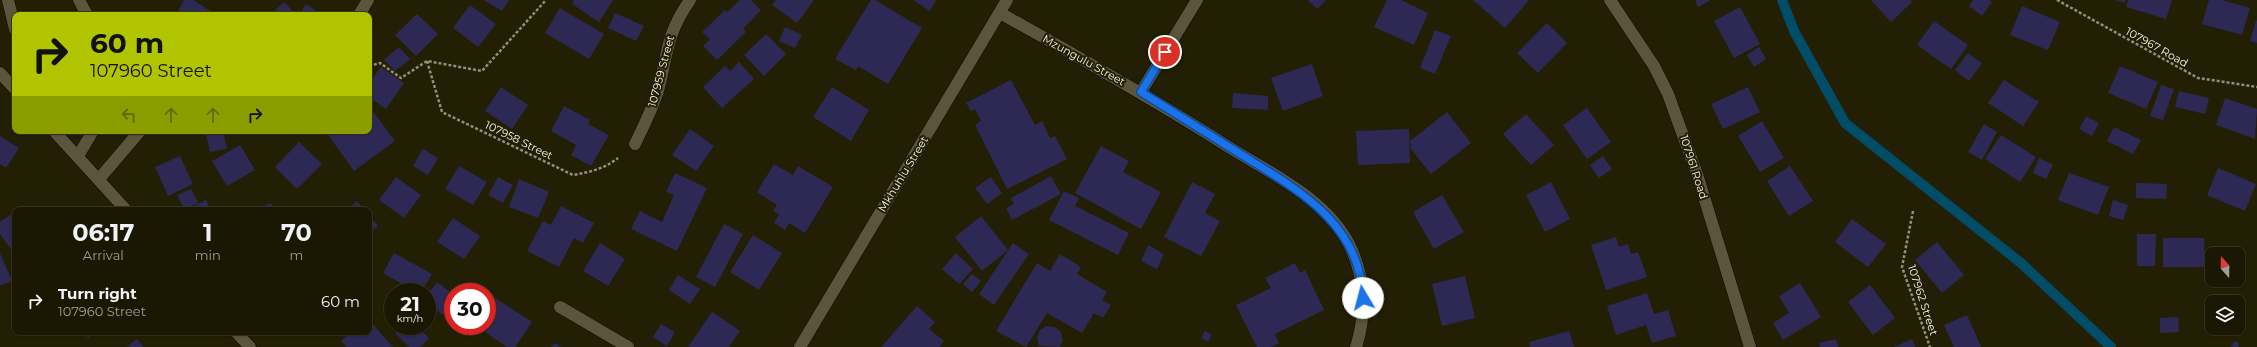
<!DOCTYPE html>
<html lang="en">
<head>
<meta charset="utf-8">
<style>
  :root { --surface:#1a1703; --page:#272412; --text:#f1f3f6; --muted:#9f9f9a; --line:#383625 }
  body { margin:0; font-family:Montserrat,sans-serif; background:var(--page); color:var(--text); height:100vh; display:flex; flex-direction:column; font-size:15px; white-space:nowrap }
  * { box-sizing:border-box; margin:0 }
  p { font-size:13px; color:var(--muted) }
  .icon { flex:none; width:22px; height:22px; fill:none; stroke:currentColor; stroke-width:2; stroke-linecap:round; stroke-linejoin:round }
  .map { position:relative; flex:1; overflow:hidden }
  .side { position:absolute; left:12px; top:207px; width:360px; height:128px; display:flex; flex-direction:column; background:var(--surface); border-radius:8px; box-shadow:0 1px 3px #0004,0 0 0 1px var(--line) }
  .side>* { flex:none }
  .hud { position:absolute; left:12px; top:12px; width:360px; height:122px; border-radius:8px; box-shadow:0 1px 3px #0004,0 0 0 1px var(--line); background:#b0c500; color:#111; overflow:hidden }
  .needle { width:26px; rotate:340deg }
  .fabs { position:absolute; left:2205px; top:247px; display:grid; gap:8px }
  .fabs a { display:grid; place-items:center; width:40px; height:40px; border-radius:8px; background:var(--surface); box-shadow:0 1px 3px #0004,0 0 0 1px var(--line); font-size:20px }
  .speed { position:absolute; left:384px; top:283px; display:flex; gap:8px; font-size:20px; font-weight:700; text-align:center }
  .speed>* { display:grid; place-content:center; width:52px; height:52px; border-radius:50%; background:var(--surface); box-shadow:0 1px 3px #0004,0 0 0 1px var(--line); line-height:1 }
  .speed small { font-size:10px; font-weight:400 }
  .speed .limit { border:6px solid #d22; background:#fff; color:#111 }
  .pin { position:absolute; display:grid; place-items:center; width:34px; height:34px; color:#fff; margin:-17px; border:2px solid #fff; border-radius:50%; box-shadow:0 1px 4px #0007 }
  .me { position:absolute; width:44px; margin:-22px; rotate:352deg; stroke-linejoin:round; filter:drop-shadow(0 0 3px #0008) }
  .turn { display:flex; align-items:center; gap:14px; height:84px; padding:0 12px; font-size:18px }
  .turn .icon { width:52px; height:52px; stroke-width:2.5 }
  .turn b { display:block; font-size:28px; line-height:34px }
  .lanes { display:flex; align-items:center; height:38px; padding:0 12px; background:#0003; justify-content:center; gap:20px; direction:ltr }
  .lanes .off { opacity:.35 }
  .eta { display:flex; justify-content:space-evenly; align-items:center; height:68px; text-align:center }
  .eta b { font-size:24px; font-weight:700; line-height:28px }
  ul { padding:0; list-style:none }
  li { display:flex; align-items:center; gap:12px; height:52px; padding:0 12px }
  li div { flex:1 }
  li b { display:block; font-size:15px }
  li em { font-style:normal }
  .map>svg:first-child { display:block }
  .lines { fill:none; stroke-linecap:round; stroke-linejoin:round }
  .stream { stroke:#004d67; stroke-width:10 }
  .building { fill:#2e2855 }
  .lane-casing { stroke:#0d0800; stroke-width:13 }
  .street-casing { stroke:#0d0800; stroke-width:13 }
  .secondary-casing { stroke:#0d0800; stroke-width:13 }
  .path { stroke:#938f7a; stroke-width:2.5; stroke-dasharray:3 2; stroke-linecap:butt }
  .lane { stroke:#5b563b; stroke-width:12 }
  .street { stroke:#5b563b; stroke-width:12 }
  .secondary { stroke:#5b563b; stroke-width:12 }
  .route-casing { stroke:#114b97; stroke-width:10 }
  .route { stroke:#1a73e8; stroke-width:7 }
  .labels { text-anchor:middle; stroke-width:4; stroke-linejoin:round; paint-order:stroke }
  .street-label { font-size:11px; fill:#f8f5e5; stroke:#231f04 }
</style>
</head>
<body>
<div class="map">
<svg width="2257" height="347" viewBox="0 0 2257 347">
  <rect width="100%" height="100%" fill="#231f04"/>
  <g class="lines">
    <path class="stream" d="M1782,0l12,31 51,92 176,140 90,84"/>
  </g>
  <path class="building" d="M184,0h9l24,15h-41z
    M484,0h25l-7,11z
    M574,0h39l-14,22 -27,-18z
    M740,0h11l10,10 -18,19 3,3 -29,28 -14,-14 7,-7 -8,-7 23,-22 2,2z
    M776,0h38l-17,23 -25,-18z
    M871,0h4l47,28 -34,56 -30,-18 -2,4 -21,-11z
    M913,0h23l-6,11z
    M1308,0h18l-9,9z
    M1387,0h14l27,13 -14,32 -40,-18z
    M1473,0h56l-24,28z
    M1695,0h16l-13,7z
    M1871,0h39l2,2 -21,20z
    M1973,0h16l3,2 -10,14 -13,-10z
    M2115,0h10v3z
    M2128,0h44l-6,19 -40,-12z
    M2209,0h13l28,8 -8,27 -40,-11z
    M284,2l9,9 -4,4h-13l-3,-3z
    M306,4l17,11h-24z
    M470,5l26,19 -18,23 -25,-19z
    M2022,6l38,16 -12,28 -38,-15z
    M1740,7l20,37 -26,14 -20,-37z
    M560,8l44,26 -15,25 -44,-26z
    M615,13l29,13 -8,15 -28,-13z
    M417,14l21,20 -22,22 -21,-21z
    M2256,20l1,1v22l-7,-2z
    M1934,21l34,24 -17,24 -34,-24z
    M1547,23l20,20 -29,30 -21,-20z
    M785,27l17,8 -7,13 -16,-7z
    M1435,30l16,6 -16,38 -15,-6z
    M766,34l20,20 -22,22 -20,-21z
    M399,47l11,12 -15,12 -11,-11z
    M1759,47l7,12 -12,8 -7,-12z
    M1968,53l14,10 -13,18 -14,-11z
    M739,62l15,17 -32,29 -19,-21 22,-21 5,5z
    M1312,64l11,32 -40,15 -12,-33z
    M2120,66l38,16 -12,27 -38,-16z
    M381,67l23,16 -18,26 -17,-12v-14z
    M1011,80l24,45 7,-4 8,17 5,-2 12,23 -60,30 -32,-64 6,-4 -6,-12 -4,2 -5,-8z
    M2004,80l35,22 -16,24 -35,-23z
    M2161,85l13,4 -11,31 -13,-4z
    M501,87l27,18 -16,24 -27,-18z
    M832,87l37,23 -18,31 -38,-24z
    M1748,87l12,25 -37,17 -12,-25z
    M2179,91l30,7 -4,16 -30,-7z
    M1233,93l35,3v14l-36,-2z
    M2225,98l32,11 -2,30 -39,-14z
    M369,106l26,35 -41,30 -28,-39 43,-1z
    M564,106l26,14 -2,4 21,11 -18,31 -20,-11 5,-10 -25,-14z
    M1587,108l24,34 -24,17 -24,-34z
    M1447,112l24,31 -40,31 -20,-25 -1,-8z
    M1526,114l28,31 -23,20 -28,-31z
    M2086,116l13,7 -7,13 -13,-7z
    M1762,121l22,37 -24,14 -22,-36z
    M1984,124l13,8 -15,28 -14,-8z
    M2114,127l27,13 -8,14 -26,-13z
    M690,129l24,17 -18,25 -24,-16z
    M1409,129l1,34 -52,2 -2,-34z
    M223,131l4,18 -17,3 -4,-18z
    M2001,135l35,22 -16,25 -35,-23z
    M0,136l19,12 -13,20 -6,-4z
    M299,142l23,22 -25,25 -22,-22z
    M240,145l15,25 -28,16 -15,-25z
    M1101,146l28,15 -6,11 38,20 -20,37 -66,-36z
    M423,149l15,9 -10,17 -15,-9z
    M180,156l13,28 -25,12 -13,-29z
    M1603,156l9,13 -13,9 -9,-13z
    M2039,158l14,7 -7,14 -13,-6z
    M774,164l19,11 5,-9 35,21 -28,46 -16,-10 -4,7 -11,-7 5,-9 -6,-3 4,-6 -20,-13z
    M459,166l28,16 -14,23 -28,-16z
    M1790,166l23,35 -24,15 -22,-35z
    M2218,168l38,16 -11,27 -38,-16z
    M675,173l32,15 -30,63 -46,-22 9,-18 22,11 12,-27 -8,-3z
    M2069,173l40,14 -11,28 -40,-15z
    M1051,176l10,18 -49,26 -6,-12 8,-4 -3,-6z
    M396,177l25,18 -17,23 -25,-18z
    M498,177l15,8 -10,18 -15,-8z
    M991,177l11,16 -15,11 -12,-16z
    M519,179l30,13 -11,26 -29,-11z
    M1192,182l23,12 -10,19 15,8 -19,35 -37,-19z
    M1551,182l19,37 -25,13 -19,-37z
    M2136,183l31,1 -1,15 -30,-1z
    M191,189l7,14 -14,6 -7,-14z
    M1064,191l15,7 -4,8 54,27 -11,22 -69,-35z
    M1442,195l22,37 -30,17 -21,-37z
    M206,200l5,10h-25z
    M2113,200l15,5 -5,15 -14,-4z
    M357,201l7,9h-17z
    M271,203l3,7h-20z
    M23,206l4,4h-10z
    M561,206l33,17 -11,20 -9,-5 -15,29 -32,-16 16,-30 8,4z
    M15,212v43l-15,-21v-12z
    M369,215l9,11 -9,7z
    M981,216l27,34 -26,21 -27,-34z
    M453,218l27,18 -16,23 -27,-17z
    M1852,219l34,25 -18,23 -33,-25z
    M724,224l19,10 -28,53 -19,-10z
    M2137,234h19l-1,32h-18z
    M753,235l29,18 -23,37 -29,-18z
    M1616,237l3,10 9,-3 3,10 7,-2 9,25 -41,13 -15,-45z
    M2163,238h41l1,29h-42z
    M1937,242l27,33 -22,18 -27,-33z
    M600,243l25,16 -17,27 -25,-15z
    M1013,243l16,11 -35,51 -15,-11z
    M1148,245l16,9 -7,15 -16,-8z
    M0,253l12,28 -12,5z
    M394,253l38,21 -11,18h-5l-33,-19z
    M956,253l17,16 -14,15 -17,-15z
    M1060,254l21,13 -4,7 30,18 -5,8 9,5 -8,13 -9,-5 -12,20 -35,-20 -21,34 -30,-16 41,-68 13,8z
    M1295,263l5,10 5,-3 19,40 -49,24 4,9 -8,4h-14l-21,-42 35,-17 -6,-10z
    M972,274l9,7 -9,11 -9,-8z
    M678,275l22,14 -10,15 -21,-14z
    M1465,276l10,42 -33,8 -10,-42z
    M437,282l16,12v28l-26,-19v-8z
    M1800,283l21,34 -38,23 -10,-17 16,-10 -10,-17z
    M1870,285l25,33 -22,17 -25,-33z
    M1647,293l7,21 14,-4 8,26 -24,7 -6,-18 -30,10 -9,-29z
    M494,297l38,25 -17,25h-8l-31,-21h11v-19z
    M917,306l18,16 -6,7 15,12 -5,6h-58z
    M712,312l28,19 -11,16h-41z
    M1967,315l14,32h-27l-10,-22z
    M2178,317l1,15 -19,1v-15z
    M369,320l24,27h-46l-6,-6 10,-9h18z
    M661,324l14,8 -8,14 -14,-9z
    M402,326h15l12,12 -9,9h-11l-14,-14z
    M1047,326l8,1 6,5 2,8 -3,7 -21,-1 -2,-8 3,-8z
    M1205,331l7,4 -4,7 -7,-4z
    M1569,331l5,16h-44l-1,-5z
    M83,332h12l-7,6z
    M137,339l7,8h-17z
    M1836,339l2,8h-18l-1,-4z
    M1912,339l3,8h-21z
    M2233,342h5l1,5h-10l4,-2z
    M555,343l6,4h-10z"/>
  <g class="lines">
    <defs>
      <path id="lane" d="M8,0l7,29
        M79,0l8,15
        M78,156l15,-25"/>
      <path id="street" d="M1610,0l44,66 14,28 29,80 53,173
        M1000,13c77,43 153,86 227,133 43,27 98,52 122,98 16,32 18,69 7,103
        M359,15l9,-15
        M1141,92l56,-92
        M635,144c9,-19 19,-38 24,-57 9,-36 8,-54 31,-87
        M99,179l41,-48
        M560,307l68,40
        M800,347l207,-347"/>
      <path id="secondary" d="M0,73l15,16
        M54,131l72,79
        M236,332l14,15"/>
    </defs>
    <use href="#lane" class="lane-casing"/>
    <use href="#street" class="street-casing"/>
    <use href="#secondary" class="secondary-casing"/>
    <path class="path" d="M2057,0l141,78 59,9
      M427,61l15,51 131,63c17,-3 31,-6 45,-17
      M369,66l11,-3 21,15 26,-17 55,10 64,-71
      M1913,211l-11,56 28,80"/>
    <use href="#lane" class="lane"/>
    <use href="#street" class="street"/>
    <use href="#secondary" class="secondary"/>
  </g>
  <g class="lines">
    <defs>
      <path id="route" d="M1165,52l-24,40c34,21 67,42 101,63 56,35 118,68 121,143"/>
    </defs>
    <use href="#route" class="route-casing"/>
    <use href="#route" class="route"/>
  </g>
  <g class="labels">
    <g class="street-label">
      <text transform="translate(2157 47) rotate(29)" y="4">107967 Road</text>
      <text transform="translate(1084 60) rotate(29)" y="4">Mzungulu Street</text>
      <text transform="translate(661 71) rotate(-75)" y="4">107959 Street</text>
      <text transform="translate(519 140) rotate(26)" y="4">107958 Street</text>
      <text transform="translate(1694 167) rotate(72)" y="4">107961 Road</text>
      <text transform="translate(903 174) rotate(-59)" y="4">Mkhuhlu Street</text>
      <text transform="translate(1923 300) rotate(72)" y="4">107962 Street</text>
    </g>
  </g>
</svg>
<div class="fabs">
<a><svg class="needle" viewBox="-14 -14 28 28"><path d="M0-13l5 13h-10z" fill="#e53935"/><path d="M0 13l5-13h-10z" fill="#9f9f9a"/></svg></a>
<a><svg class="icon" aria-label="layers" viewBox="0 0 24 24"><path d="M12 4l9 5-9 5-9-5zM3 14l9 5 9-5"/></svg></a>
</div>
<div class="speed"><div>21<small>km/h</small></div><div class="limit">30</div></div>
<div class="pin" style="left:1165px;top:52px;background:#d93025"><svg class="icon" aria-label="arrive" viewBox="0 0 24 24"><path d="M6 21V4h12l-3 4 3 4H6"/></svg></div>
<svg class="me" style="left:1363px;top:298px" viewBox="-20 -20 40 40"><circle r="19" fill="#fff"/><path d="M0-13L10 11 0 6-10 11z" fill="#1a73e8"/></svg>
<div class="hud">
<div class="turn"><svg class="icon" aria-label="right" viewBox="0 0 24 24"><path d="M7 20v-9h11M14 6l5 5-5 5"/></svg><div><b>60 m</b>107960 Street</div></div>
<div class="lanes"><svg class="icon off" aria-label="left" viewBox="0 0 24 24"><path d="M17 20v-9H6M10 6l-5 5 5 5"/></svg><svg class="icon off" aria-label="ahead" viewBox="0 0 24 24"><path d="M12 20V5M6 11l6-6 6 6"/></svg><svg class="icon off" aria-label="ahead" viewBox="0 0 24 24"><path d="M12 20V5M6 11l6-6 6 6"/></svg><svg class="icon" aria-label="right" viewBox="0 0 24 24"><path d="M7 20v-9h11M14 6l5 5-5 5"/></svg></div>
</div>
<section class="side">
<div class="eta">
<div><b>06:17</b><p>Arrival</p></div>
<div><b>1</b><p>min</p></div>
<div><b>70</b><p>m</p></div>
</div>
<ul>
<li><svg class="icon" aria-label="right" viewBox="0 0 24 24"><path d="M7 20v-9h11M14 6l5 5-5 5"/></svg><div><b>Turn right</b><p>107960 Street</p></div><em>60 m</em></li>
</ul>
</section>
</div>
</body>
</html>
